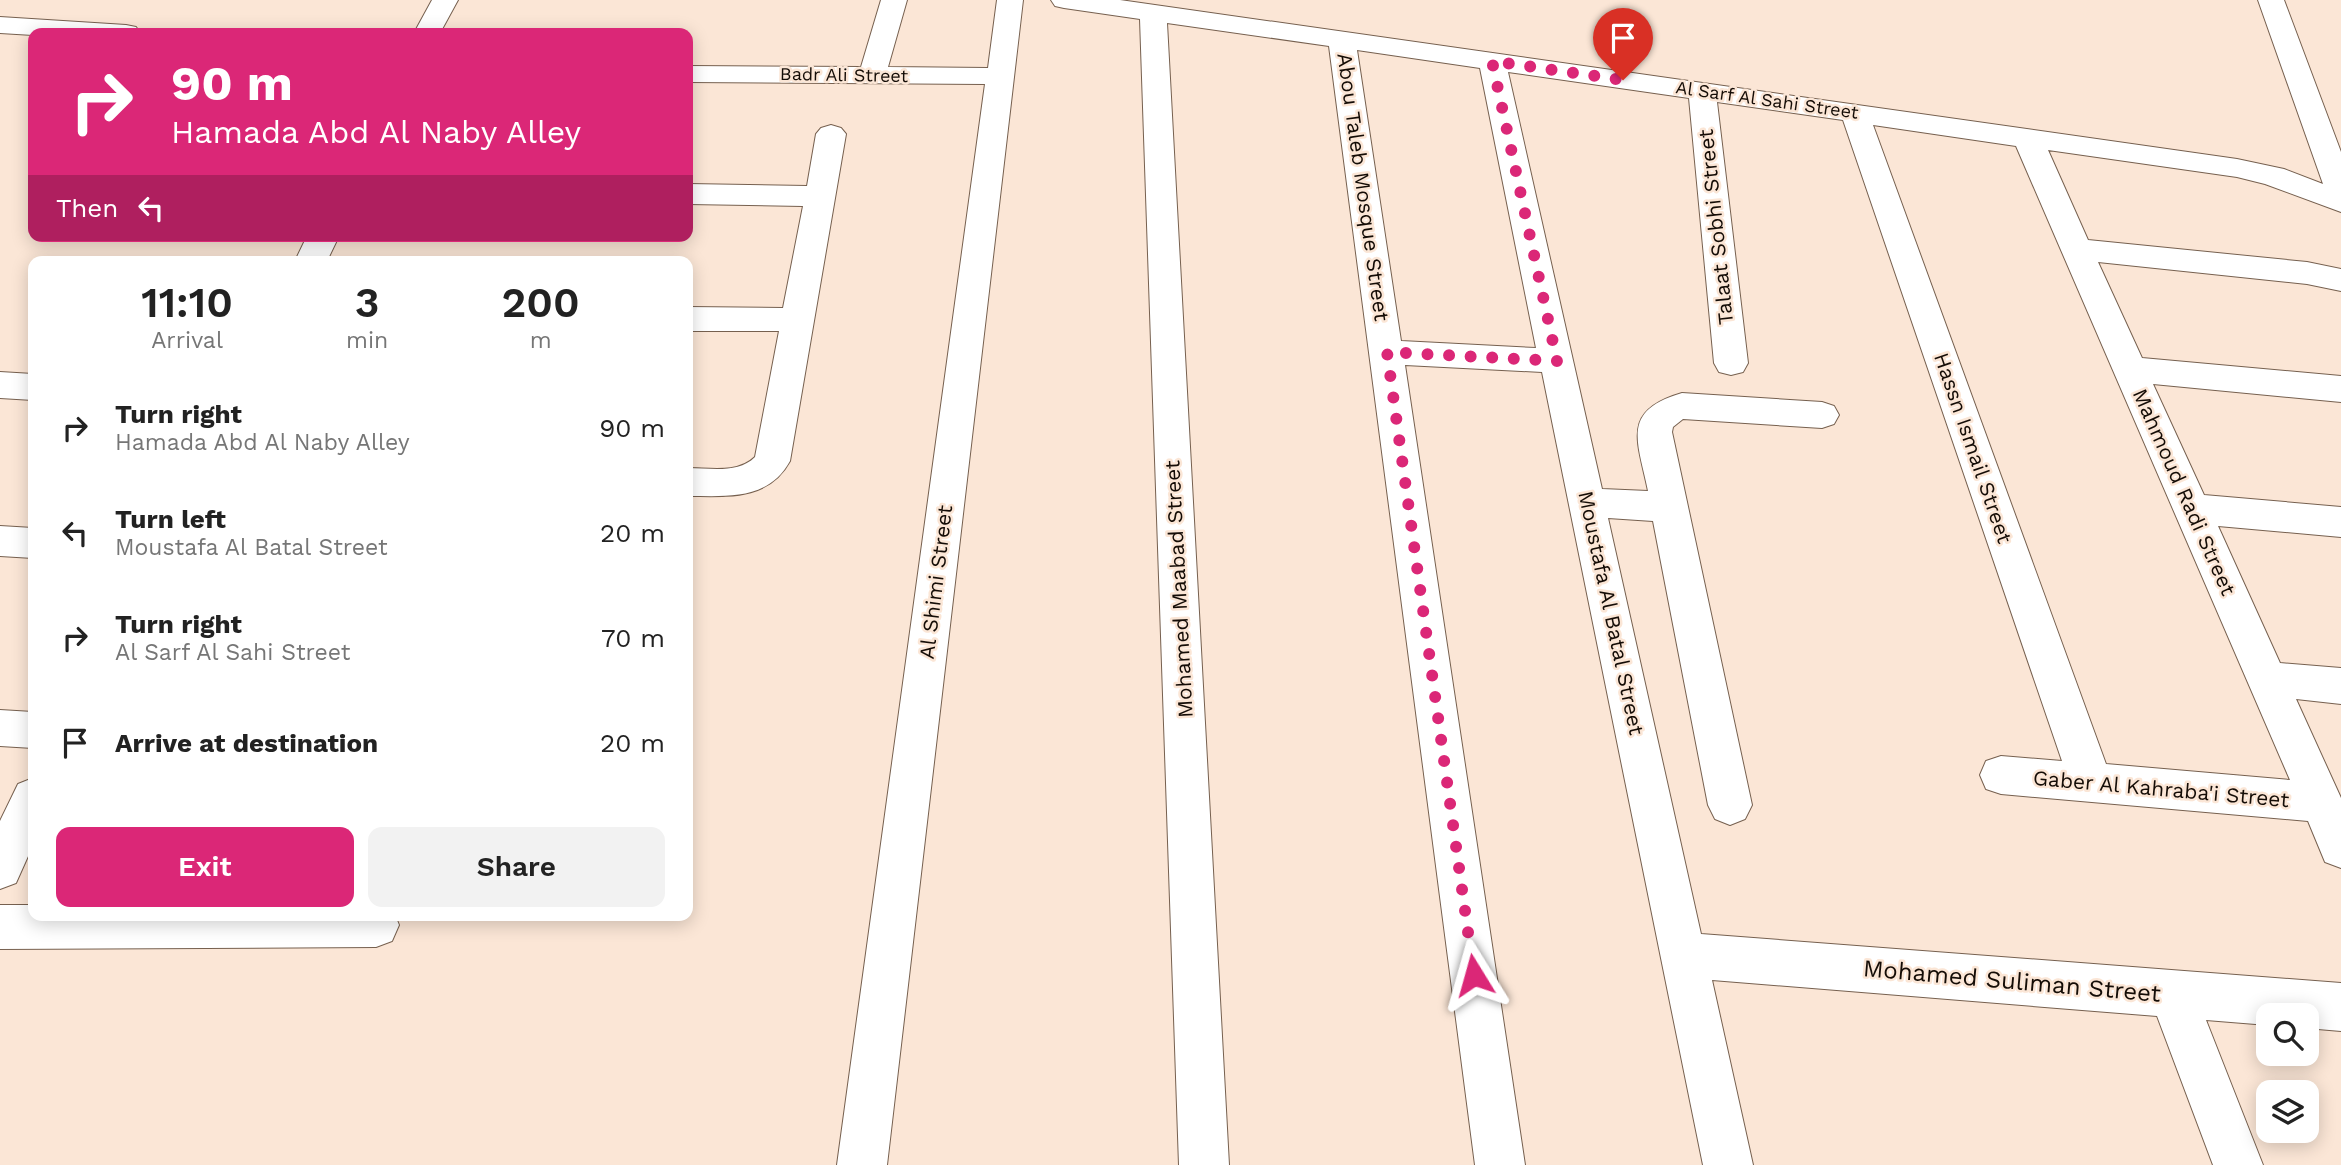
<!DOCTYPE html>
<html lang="en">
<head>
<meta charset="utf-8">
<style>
  :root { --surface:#fff; --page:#f2f2f2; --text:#222; --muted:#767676; --accent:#db2777 }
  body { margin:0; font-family:"Work Sans",sans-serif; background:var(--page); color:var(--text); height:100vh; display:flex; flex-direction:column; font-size:26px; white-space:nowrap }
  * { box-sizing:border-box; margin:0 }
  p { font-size:23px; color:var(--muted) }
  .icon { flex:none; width:38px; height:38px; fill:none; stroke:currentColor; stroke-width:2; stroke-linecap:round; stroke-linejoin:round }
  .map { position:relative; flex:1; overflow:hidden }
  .side { position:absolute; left:28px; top:256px; width:665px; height:665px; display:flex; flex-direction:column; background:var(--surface); border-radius:14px; box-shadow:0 4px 18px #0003 }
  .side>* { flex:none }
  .hud { position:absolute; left:28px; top:28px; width:665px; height:214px; border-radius:14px; box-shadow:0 4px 18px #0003; background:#db2777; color:#fff; overflow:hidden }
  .controls { position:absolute; left:2256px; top:1003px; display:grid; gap:14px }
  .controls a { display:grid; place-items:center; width:63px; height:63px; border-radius:14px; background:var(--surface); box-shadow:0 4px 18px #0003; font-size:35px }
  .pin { position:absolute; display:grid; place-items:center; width:60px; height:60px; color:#fff; margin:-72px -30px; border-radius:50% 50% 50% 0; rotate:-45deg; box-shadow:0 0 7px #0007 }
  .pin .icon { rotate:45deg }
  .me { position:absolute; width:77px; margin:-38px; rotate:352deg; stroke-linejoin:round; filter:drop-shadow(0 0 5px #0008) }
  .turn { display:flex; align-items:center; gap:24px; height:147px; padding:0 28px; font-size:32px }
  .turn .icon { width:91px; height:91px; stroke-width:2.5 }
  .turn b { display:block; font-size:49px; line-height:60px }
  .then { display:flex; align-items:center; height:66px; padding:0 28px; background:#0003; gap:14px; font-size:26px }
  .eta { display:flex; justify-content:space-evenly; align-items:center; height:119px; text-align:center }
  .eta b { font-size:42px; font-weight:600; line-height:49px }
  .primary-button { display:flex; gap:14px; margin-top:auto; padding:14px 28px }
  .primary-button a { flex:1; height:80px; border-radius:14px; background:var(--accent); color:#fff; font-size:28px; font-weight:600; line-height:80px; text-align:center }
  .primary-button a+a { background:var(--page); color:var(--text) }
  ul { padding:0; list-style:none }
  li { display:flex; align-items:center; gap:21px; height:105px; padding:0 28px }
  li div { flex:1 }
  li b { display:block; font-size:26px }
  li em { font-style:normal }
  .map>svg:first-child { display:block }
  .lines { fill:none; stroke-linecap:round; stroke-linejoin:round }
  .minor-casing { stroke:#76604f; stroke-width:2 }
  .minor { fill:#fff; fill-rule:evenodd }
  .route { stroke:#db2777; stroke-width:12; stroke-dasharray:0 21.6 }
  .labels { text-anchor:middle; stroke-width:5; stroke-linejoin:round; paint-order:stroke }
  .far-street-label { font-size:18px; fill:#140c06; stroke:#fbe6d6 }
  .street-label { font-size:21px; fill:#140c06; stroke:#fbe6d6 }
  .near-street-label { font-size:24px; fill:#140c06; stroke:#fbe6d6 }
</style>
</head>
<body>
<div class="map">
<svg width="2341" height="1165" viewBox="0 0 2341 1165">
  <rect width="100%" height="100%" fill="#fbe6d6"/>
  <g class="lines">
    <defs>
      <path id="minor" d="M432,0h26l-18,33h-26z
        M881,0h26l-19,67 100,1 9,-68h26l-136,1165h-50l148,-1081 -297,-2v-16l173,1z
        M1051,0h69l1117,159 47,10 39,15 -65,-184h26l57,152v60l-76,-28 -28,-7 -189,-27 40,90 219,22 34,7v22l-34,-7 -209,-22 44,96 199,18v26l-188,-18 51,111 137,12v30l-123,-11 62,137 61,5v36l-45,-5 45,99v70l-16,-6 -17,-41 -307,-27 -15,-5 -6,-14 6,-14 15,-5 61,5 -219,-641 -126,-18 31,261 -5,9 -12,3 -12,-3 -5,-9 -25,-265 -181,-26 94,417 46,2c-10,-50 -28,-80 34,-98l140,9 12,4 5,9 -5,9 -12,4 -139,-9 -10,8 -1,5 80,373 -7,14 -15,6 -15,-6 -7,-14 -55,-284 -45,-3 93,416 640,49v48l-35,-3v-13h-38v10l-62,-5 57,145h-50l-56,-149 -445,-36 41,185h-50l-161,-793 -137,-7 120,800h-50l-146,-1119 -162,-23 62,1142h-50l-39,-1146 -76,-11 -9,-2zM1357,50l123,18 56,280 -135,-7zM1873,125l143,21 274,634 -184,-16z
        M0,17l126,8 10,2 4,6 -107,2 -33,-2z
        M831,125l10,3 5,6 -56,327c-22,40 -63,35 -102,35v-28c22,0 50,6 67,-11l24,-126h-91v-24l95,1 20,-102 -115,-2v-20l119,2 9,-52 5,-6z
        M307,236h32l-12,25h-32z
        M0,372l33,2v26l-33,-2z
        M0,526l33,2v30l-33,-2z
        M0,710l33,2v36l-33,-2z
        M33,778v67l-17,38 -16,6v-68l18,-37z
        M0,905h33v10h362l4,10 -7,16 -16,6 -376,2z"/>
    </defs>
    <use href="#minor" class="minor-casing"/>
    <use href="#minor" class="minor"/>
  </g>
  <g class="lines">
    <path class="route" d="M1474,975l-87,-623 170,9 -65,-300 131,19"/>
  </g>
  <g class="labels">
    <g class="far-street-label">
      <text transform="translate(844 75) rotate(1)" y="6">Badr Ali Street</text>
      <text transform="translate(1767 100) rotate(8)" y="6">Al Sarf Al Sahi Street</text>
    </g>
    <g class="street-label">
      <text transform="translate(1363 187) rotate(82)" y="7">Abou Taleb Mosque Street</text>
      <text transform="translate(1716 227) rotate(-96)" y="7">Talaat Sobhi Street</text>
      <text transform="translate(1973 448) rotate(71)" y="7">Hassn Ismail Street</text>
      <text transform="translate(2184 492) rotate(66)" y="7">Mahmoud Radi Street</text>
      <text transform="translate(936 582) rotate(-83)" y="7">Al Shimi Street</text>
      <text transform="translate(1179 589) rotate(-93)" y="7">Mohamed Maabad Street</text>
      <text transform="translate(1611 613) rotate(78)" y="7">Moustafa Al Batal Street</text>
      <text transform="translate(2161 789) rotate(5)" y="7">Gaber Al Kahraba'i Street</text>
    </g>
    <g class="near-street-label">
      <text transform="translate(2012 981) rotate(5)" y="8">Mohamed Suliman Street</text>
    </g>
  </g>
</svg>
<div class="controls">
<a><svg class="icon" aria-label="search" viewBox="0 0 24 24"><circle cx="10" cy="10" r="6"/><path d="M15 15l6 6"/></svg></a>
<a><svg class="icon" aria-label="layers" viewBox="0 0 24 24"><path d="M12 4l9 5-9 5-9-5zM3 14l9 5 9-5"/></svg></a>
</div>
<div class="pin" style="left:1623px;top:80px;background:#d93025"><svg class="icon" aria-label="arrive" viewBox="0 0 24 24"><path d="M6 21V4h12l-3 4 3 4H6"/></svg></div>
<svg class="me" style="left:1474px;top:975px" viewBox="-20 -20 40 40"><path d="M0-17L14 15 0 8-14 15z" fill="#db2777" stroke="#fff" stroke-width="4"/></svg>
<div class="hud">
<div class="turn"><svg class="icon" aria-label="right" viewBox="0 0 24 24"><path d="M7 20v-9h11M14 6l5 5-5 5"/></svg><div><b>90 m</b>Hamada Abd Al Naby Alley</div></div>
<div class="then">Then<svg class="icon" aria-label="left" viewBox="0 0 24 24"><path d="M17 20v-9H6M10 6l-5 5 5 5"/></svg></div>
</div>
<section class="side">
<div class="eta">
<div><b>11:10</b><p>Arrival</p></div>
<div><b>3</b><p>min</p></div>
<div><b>200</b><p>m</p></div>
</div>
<ul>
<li><svg class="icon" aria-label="right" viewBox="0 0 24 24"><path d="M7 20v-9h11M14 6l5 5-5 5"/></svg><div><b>Turn right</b><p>Hamada Abd Al Naby Alley</p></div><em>90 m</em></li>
<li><svg class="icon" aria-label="left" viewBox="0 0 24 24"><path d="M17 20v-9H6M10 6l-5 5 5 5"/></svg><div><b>Turn left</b><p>Moustafa Al Batal Street</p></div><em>20 m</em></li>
<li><svg class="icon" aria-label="right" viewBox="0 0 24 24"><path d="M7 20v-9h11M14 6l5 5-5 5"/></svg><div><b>Turn right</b><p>Al Sarf Al Sahi Street</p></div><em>70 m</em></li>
<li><svg class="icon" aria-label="arrive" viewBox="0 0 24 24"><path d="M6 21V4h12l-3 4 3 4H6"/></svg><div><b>Arrive at destination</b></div><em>20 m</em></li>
</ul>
<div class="primary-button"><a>Exit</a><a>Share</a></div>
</section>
</div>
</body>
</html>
